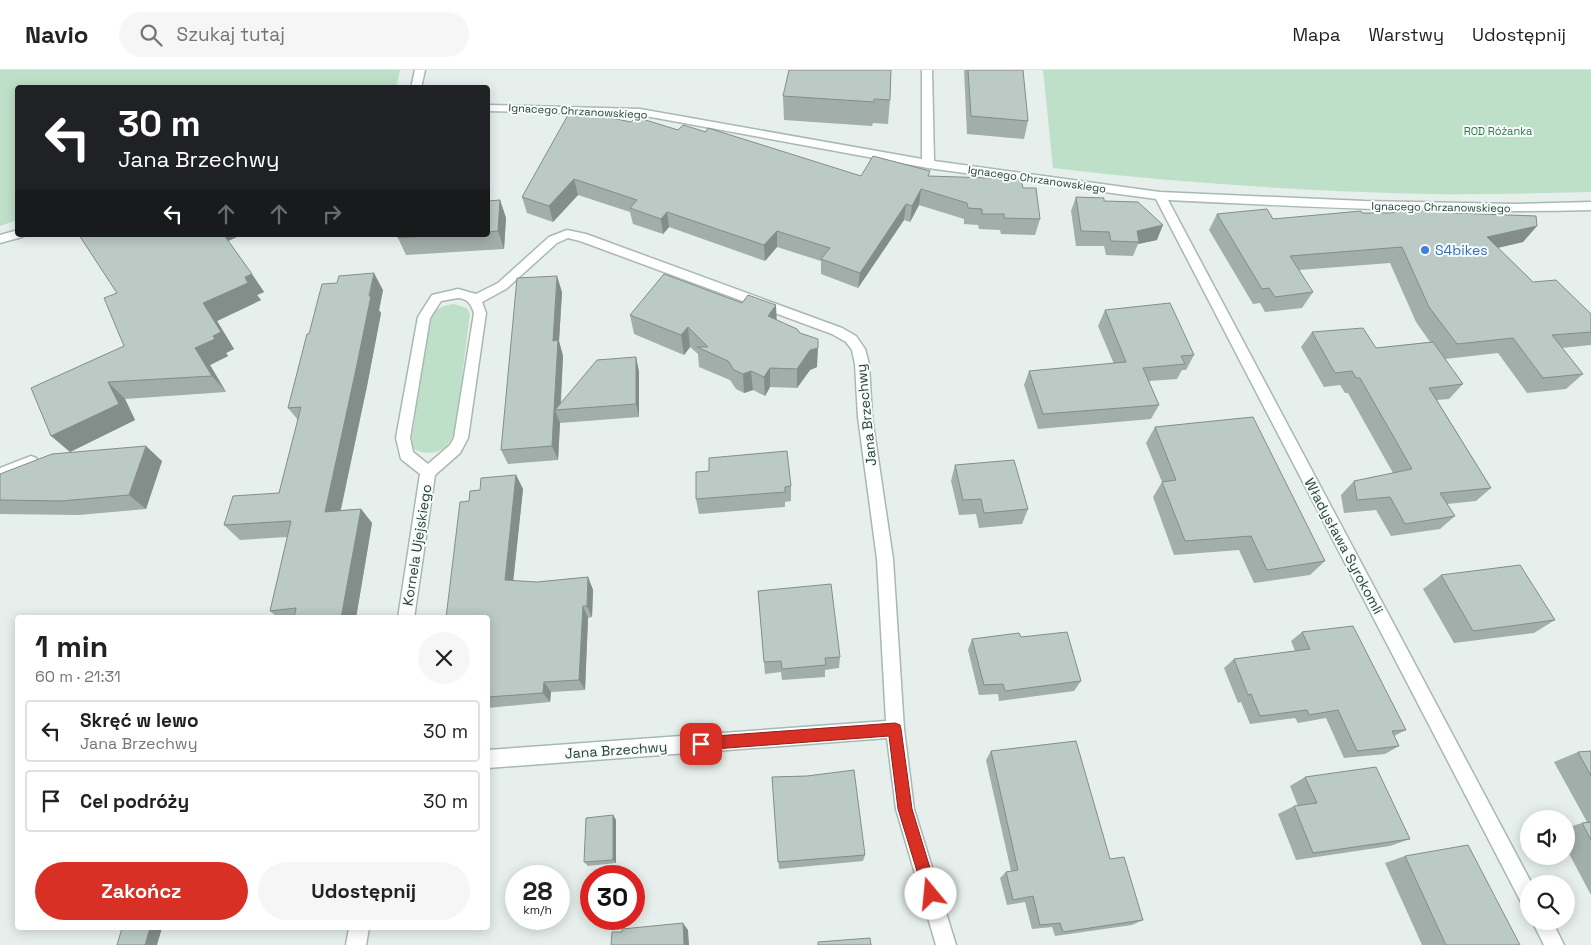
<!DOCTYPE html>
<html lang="pl">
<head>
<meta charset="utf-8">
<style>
  :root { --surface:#fff; --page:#f6f6f6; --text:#222; --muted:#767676; --line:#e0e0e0; --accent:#d93025 }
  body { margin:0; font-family:"Space Grotesk",sans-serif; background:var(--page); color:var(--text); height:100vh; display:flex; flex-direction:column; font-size:19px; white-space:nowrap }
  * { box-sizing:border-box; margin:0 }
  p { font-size:16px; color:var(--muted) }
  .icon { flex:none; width:28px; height:28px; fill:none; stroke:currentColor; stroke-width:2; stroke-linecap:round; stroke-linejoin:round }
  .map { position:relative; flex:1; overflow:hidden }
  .panel { position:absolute; left:15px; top:545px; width:475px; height:315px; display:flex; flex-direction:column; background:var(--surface); border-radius:5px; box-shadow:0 2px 12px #0003 }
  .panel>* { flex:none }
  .banner { position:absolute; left:15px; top:15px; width:475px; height:152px; border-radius:5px; box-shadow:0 2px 12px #0003; background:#202124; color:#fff; overflow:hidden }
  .fabs { position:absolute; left:1520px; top:740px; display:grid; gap:10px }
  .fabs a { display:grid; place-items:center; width:55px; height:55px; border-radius:50%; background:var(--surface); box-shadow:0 2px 12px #0003; font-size:25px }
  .speed { position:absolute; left:505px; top:795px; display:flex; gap:10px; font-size:25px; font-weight:700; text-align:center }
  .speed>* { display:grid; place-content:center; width:65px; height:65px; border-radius:50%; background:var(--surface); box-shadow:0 2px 12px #0003; line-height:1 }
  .speed small { font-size:12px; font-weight:400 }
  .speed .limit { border:8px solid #d22; background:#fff; color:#111 }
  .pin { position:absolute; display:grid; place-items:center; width:42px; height:42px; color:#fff; margin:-21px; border-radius:10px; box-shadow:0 2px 8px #0006 }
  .me { position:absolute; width:55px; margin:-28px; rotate:343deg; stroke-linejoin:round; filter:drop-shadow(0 0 4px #0008) }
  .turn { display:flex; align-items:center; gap:18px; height:105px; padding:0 20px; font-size:22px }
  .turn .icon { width:65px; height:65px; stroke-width:2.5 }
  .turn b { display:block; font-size:35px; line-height:42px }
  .lanes { display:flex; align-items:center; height:48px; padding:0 20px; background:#0003; justify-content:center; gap:25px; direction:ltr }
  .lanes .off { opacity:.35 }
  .round { display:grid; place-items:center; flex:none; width:52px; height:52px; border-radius:26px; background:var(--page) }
  .overview { display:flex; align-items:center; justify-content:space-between; height:85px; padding:0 20px }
  h1 { font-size:30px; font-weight:700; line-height:38px }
  .button { display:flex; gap:10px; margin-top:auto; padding:10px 20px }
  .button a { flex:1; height:58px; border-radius:30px; background:var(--accent); color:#fff; font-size:20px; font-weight:700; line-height:58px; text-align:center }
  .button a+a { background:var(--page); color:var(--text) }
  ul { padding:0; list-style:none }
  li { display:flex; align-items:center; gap:15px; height:62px; margin:0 10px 8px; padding:0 10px; border:2px solid var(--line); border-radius:5px }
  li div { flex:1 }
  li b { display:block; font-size:19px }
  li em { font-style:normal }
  header { display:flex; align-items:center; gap:30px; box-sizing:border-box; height:70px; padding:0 25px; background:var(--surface); border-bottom:1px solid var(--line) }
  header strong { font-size:24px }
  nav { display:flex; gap:28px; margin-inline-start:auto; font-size:18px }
  .search { width:350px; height:45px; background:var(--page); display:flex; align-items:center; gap:12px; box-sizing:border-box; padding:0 18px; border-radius:28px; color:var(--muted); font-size:19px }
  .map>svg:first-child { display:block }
  .green { fill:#bfe0c8 }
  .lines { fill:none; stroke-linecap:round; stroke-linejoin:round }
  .minor-casing { stroke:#a8b8b2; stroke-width:3 }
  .minor { fill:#fff; fill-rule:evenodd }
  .wall { fill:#a1aea9 }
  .shaded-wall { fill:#838d89 }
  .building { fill:#bbcac4; stroke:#838d89 }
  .route { fill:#d93025; stroke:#8d1f18 }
  .shop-dot { fill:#3f7fe0; stroke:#f7fbf9; stroke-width:2 }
  .labels { text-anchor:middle; stroke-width:4; stroke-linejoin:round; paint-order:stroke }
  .far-street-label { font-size:11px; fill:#24423a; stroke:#f7fbf9 }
  .far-park-label { font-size:11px; fill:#2d7a4b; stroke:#f7fbf9 }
  .shop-label { font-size:14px; fill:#366cbe; stroke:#f7fbf9; text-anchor:start }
  .street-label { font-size:14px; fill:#24423a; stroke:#f7fbf9 }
</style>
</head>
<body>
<header>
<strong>Navio</strong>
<div class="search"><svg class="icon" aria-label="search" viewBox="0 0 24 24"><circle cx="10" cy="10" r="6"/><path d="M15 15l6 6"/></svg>Szukaj tutaj</div>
<nav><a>Mapa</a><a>Warstwy</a><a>Udostępnij</a></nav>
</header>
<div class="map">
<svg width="1591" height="875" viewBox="0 0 1591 875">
  <rect width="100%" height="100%" fill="#e6efeb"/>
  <path class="green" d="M0,0h400l-4,18h-378l-1,132 -17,6z
    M1043,0h548v122c-54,1 -109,3 -163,2 -125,-3 -250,-11 -375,-26z
    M454,234l13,4 3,6 -15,116c-6,21 -22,28 -42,19l-2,-6 19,-125c5,-10 14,-13 24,-14z"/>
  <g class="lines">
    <defs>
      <path id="minor" d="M415,0h10l-4,18h-10z
        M922,0h10l2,91 226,31 204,9 149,3 78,-2v8c-141,4 -282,-3 -423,-10l364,684h-3v22l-7,-2 -366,-705 -228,-31 -288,-53 -152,-4v-6l152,4 282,50z
        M18,160v5h5l-1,2 -22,6v-8z
        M567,160l19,4 256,94 14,8 9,13 4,15 3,53 21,142 11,170 10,80 42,136h-20l-40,-136 -9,-71 -399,30v-18l398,-29 -9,-162 -19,-142 -3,-53 -3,-14 -6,-8 -14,-8 -252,-93 -12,-3 -11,5 -51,46 -24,13 4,11 -18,125 -8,15 -25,22 -21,143h-16l22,-144 -19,-15 -5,-21 22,-121 14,-22 26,-6 18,5 22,-11 51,-46zM458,228c10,1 13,6 16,15l-20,125 -4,7 -22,19 -15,-12 -3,-14 20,-120 11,-17z
        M31,386l5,2 2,4 -2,4 -36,14v-12z
        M1532,851h20l12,24h-20z
        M349,858h20l-3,17h-20z"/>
    </defs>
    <use href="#minor" class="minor-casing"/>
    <use href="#minor" class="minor"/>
  </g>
  <path class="wall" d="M964,0h59l5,51 -4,18 -57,-5z
    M783,26l107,4 -2,24 -15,-1 -1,3 -88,-6z
    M579,47l52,5 47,8 183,46h68l94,12 17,31 -5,16 -34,-1 -1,-4 -21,-1 -1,-4 -14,-1v-5l-45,-14 -9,17 -6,-2 -46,68 -37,-14v-13l-44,-14 -12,14 -96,-34 -6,7 -30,-10 -3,-12 -52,-17 -25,27 -26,-9 -5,-16z
    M1076,127l28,4 53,39 -19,4 -5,12 -27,-1 -2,-9h-28l-5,-35z
    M500,130l6,18 -2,31 -98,6 -8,-17v-3h90v-34z
    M1362,143h91l84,13 -14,16 -25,6 35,34 58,32v31h-1l-28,3 21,26 -17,15 -39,4 -29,-40 -53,6 18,25 -14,15 -12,1 54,88 -15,13 -29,3 8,12 -15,13 -49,7 -15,-26 -32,3 -3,-18 13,-14 39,-8 -45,-80h-3l-5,-8 -16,2 -23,-40 11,-15 64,16 54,-6 -14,-20 -26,-59 -91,7 14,22 -11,16 -37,4 -5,-9 -7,1 -44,-74 8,-16 56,5z
    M79,165h162l-13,6 36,51 -7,3 4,5 -44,21 17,28 -8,4 2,3 -18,9 16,27 -101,7 10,21 -65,32 54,-106 -7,-53z
    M383,220l-4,20 2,3 -14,73 -26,124 20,-1 11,14 -16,95h-78l-8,-7 17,-74 -47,3 -16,-15 55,-32 19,-73 -10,-12z
    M562,222l-3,49 4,15 -2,47 78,-32v46l-79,6 -2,37 -50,4 -7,-14z
    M1105,240l89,45 -8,15h-4l-5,9 -28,2 10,24 -8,14 -113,10 -14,-44 5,-14 85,-7 -16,-38z
    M630,245l147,5 23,13 17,34 -7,3 -13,18 -27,-1 -5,9 -12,-6 -9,3 -8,-4 -6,-9 -31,-13 -1,-13 -8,-7 -6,8 -50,-21z
    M1155,357l170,134 -15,14 -56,8 -15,-33 -65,5 -21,-58 9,-15 -16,-39z
    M162,391l-16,48 -67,6 -79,-1v-40z
    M955,395l73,44 -6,15 -43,4 -3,-14 -17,1 -8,-34z
    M709,401l82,15v15l-6,1v5l-86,7 -3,-15z
    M516,405l7,14 -10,92 24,1 51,-5 5,13 -1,27 -4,1 -3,72 -34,2 -1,10 -62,6v-90l-19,-117 11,-11z
    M1441,505l114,45 -21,13 -80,10 -31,-54z
    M758,521l82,66 -1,11 -14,2v7l-43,3 -1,-8 -16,2z
    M1302,562l104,98 -12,6 5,10 -14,8 -41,4 -18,-40 -28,5 -3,-5 -45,6 -9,-22 -3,1 -14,-35 10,-9 61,-8 -4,-10z
    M1021,567l60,44 -7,10 -75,10 -1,-7 -19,1 -11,-45 4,-11z
    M991,681l119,108 33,61 -11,5 -77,11 -3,-9 -20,2 -7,-27 -18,3 -7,-27 6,-6 5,-1 -25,-111z
    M1591,681v144l-25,-47v-20l16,-5 5,-1 -33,-60 24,-10z
    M807,706l58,79 -2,6 -84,8 -7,-92z
    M1305,707l105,62 -20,7 -94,14 -18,-46 16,-8h4l-8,-20z
    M613,745l3,5v43l-28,3 -4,-4z
    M1405,786l115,89h-98l-37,-82z"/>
  <path class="shaded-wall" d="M574,109l4,16 -25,27 -4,-16z
    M921,119l-2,16 -9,17 2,-16z
    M500,130l6,18 -2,31 -6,-18z
    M906,134l-2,16 -46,68 2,-15z
    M667,142l2,15 -6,7 -2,-15z
    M1163,155l-6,15 -19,4 1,-2 -2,-11z
    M1537,156l-14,16 -49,11 13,-16z
    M777,161v16l-12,14 -1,-16z
    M224,165h17l-13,6z
    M374,203l9,17 -4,20 2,3 -14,73 -30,140 -12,-14z
    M252,204l12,18 -7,3 4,5 -44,21 17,28 -8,4 2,3 -18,9 16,27 -14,-16 -17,-28 18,-12 -10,-33 42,-26z
    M557,206l5,16 -3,49 4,15 -3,54h-5l5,13 -2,37 -6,-14 1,-105z
    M776,235l1,20 -9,-9z
    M688,257l2,20 -6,8 -3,-20z
    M818,278l-1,19 -7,3 -13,18v-19l13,-19z
    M636,287l3,14v46l-3,-13z
    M770,298v19l-5,9 -1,-19z
    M751,301l2,19 -9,3 -1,-19z
    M108,312l17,17 10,21 -65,32 -19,-16z
    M146,376l16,15 -16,48 -17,-14z
    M516,405l7,14 -11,104 -7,-13z
    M361,439l11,14 -16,95h-15z
    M588,507l5,13 -1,27 -5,-11z
    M583,536l5,12 -3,72 -6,-10z
    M544,612l7,10 -1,10 -7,-9z
    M613,745l3,5v43l-3,-3z
    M683,853l5,7 1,15h-5z
    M150,858h12l-5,17h-12z"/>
  <path class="building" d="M789,0h102l-1,30 -16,-1v3l-91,-6z
    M968,0h55l5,51 -57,-5z
    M583,42l48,10 5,-5 42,13 5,-5 23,7 2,-4 153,48 12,-20 57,15 -2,5 93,3 2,9h13l4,31 -36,-1v-4h-22v-5l-14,-1 -1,-5 -46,-14 -9,17 -6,-2 -46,69 -39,-14 9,-11 -53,-17 -13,14 -97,-33 -6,7 -31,-11 7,-8 -63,-21 -25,27 -27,-9 46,-82 11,2z
    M1076,127l28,1v3l34,1 25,23 -26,6 2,11 -28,-1 -2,-9 -28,-1z
    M500,130l-2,31 -10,1v-31z
    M1414,138l37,1 2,4 83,3 1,10 -50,11 46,45 23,-2 35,34v18l-39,3 31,39 -40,4 -30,-40 -56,6 -28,-37 -27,-60 -112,9 23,36 -38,5 -6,-9 -7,1 -45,-75 50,-5 6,10 88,-8 1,2h28z
    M79,165h145l28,39 -7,3 3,6 -45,20 18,29 -8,4 2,3 -20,9 17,28 -104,6 11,22 -68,32 -20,-48 93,-42 -20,-48 13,-5z
    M398,165h41l-41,3z
    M374,203l-5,23h2l-15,73 -31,143 36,-3 -20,109h-47l2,-10 -26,3 21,-90 -67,4 9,-29 46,-3 22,-86 -13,1 19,-74h2l13,-50 15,-1 2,-7z
    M664,204l78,29 6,-8 28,10 -8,11 29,13 3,4 18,6v9l-8,2 -13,19 -27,-1 -6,9 -13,-6 -8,3 -9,-4 -6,-9 -31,-14h11l-20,-20 -7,8 -51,-20z
    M557,206l-4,65 5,-1 -6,106 -51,4 16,-172z
    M1170,233l24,52 -13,1 4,8 -42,4 16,37 -116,9 -14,-43 97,-9 -21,-52z
    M1363,258l13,20 57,-6 30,42 -34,4 62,100 -51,5 15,23 -50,8 -15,-27 -33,3 -3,-19 58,-12 -52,-91h-4l-4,-7 -17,2 -23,-41z
    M636,287v47l-81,6 42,-50z
    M1253,347l72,144 -58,9 -16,-34 -66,5 -23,-59 14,-2 -21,-53z
    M146,376l-17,49 -68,6 -61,-1v-26l52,-20z
    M787,381l4,35 -6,1v5l-89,7v-27l13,-1v-13z
    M1014,390l14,49 -44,4 -3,-14 -18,1 -8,-35z
    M516,405l-11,105 32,2 51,-5 -1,29h-4l-4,74 -35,2 -1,11 -55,4v-79h-42l14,-116 9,-1 1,-10 10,-1 1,-12z
    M1520,495l35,55 -82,11 -32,-56z
    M831,514l9,73 -15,1 1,7 -44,4 -1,-8 -17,1 -6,-71z
    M1353,556l53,104 -14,1 7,15 -42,5 -19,-41 -29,5 -2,-5 -47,6 -9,-22 -3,1 -14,-36 76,-10 -8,-17z
    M1067,562l14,49 -76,10 -2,-7 -19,1 -12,-46 47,-6 2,4z
    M1076,671l34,118 14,-2 19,63 -80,12 -3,-9 -20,2 -7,-29 -20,4 -7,-28 12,-2 -27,-119z
    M1591,681v25l-13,-24z
    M1376,697l34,72 -97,14 -19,-47 23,-3 -12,-26z
    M854,700l11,85 -87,7 -6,-85 35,-1z
    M613,745v45l-29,2 2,-44z
    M1591,752v18l-9,-17z
    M1468,775l52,100h-74l-41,-89z
    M683,853l1,22h-73l1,-13h10v-3z
    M122,858h28l-5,17h-28z
    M870,868l1,7h-53v-3z"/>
  <path class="route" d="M895,653l5,2 1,4 11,80 26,85 -2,5 -5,2 -5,-2 -2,-5 -26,-85 -9,-73 -188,14 -5,-2 -2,-4 2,-5 5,-2z"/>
  <circle class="shop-dot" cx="1425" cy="180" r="5"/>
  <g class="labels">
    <g class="far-street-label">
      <text transform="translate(578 41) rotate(3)" y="4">Ignacego Chrzanowskiego</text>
      <text transform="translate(1037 109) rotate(8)" y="4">Ignacego Chrzanowskiego</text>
      <text transform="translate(1441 137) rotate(1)" y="4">Ignacego Chrzanowskiego</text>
    </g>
    <g class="far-park-label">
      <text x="1498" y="65">ROD Różanka</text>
    </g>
    <g class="shop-label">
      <text x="1435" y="185">S4bikes</text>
    </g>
    <g class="street-label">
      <text transform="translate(866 345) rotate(-96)" y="5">Jana Brzechwy</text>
      <text transform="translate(417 475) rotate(-81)" y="5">Kornela Ujejskiego</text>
      <text transform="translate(1344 476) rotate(62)" y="5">Władysława Syrokomli</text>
      <text transform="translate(616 680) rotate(-4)" y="5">Jana Brzechwy</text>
    </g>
  </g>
</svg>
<div class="fabs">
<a><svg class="icon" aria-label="sound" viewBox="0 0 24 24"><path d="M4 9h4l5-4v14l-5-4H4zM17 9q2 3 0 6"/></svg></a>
<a><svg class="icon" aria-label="search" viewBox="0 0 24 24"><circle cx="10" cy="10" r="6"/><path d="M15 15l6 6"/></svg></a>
</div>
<div class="speed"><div>28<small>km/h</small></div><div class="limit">30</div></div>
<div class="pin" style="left:701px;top:674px;background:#d93025"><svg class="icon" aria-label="arrive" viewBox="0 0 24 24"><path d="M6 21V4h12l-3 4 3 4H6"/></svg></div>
<svg class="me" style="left:931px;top:824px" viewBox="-20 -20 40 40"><circle r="19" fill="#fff"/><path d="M0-13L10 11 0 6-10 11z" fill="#d93025"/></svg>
<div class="banner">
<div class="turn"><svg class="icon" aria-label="left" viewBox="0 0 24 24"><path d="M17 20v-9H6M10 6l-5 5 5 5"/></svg><div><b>30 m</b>Jana Brzechwy</div></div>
<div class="lanes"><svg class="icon" aria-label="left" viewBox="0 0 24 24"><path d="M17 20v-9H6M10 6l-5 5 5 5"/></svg><svg class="icon off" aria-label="ahead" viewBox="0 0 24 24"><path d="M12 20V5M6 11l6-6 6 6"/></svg><svg class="icon off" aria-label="ahead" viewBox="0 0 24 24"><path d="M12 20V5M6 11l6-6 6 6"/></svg><svg class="icon off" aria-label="right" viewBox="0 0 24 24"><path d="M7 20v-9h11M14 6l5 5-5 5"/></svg></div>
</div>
<section class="panel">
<div class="overview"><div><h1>1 min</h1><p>60 m · 21:31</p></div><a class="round"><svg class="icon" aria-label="close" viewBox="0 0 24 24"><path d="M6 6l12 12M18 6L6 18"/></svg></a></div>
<ul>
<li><svg class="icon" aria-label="left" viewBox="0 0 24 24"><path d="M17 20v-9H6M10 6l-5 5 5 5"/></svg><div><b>Skręć w lewo</b><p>Jana Brzechwy</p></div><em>30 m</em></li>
<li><svg class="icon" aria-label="arrive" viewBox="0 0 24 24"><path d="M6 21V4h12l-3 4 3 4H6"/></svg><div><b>Cel podróży</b></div><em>30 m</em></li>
</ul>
<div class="button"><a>Zakończ</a><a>Udostępnij</a></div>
</section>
</div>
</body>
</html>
